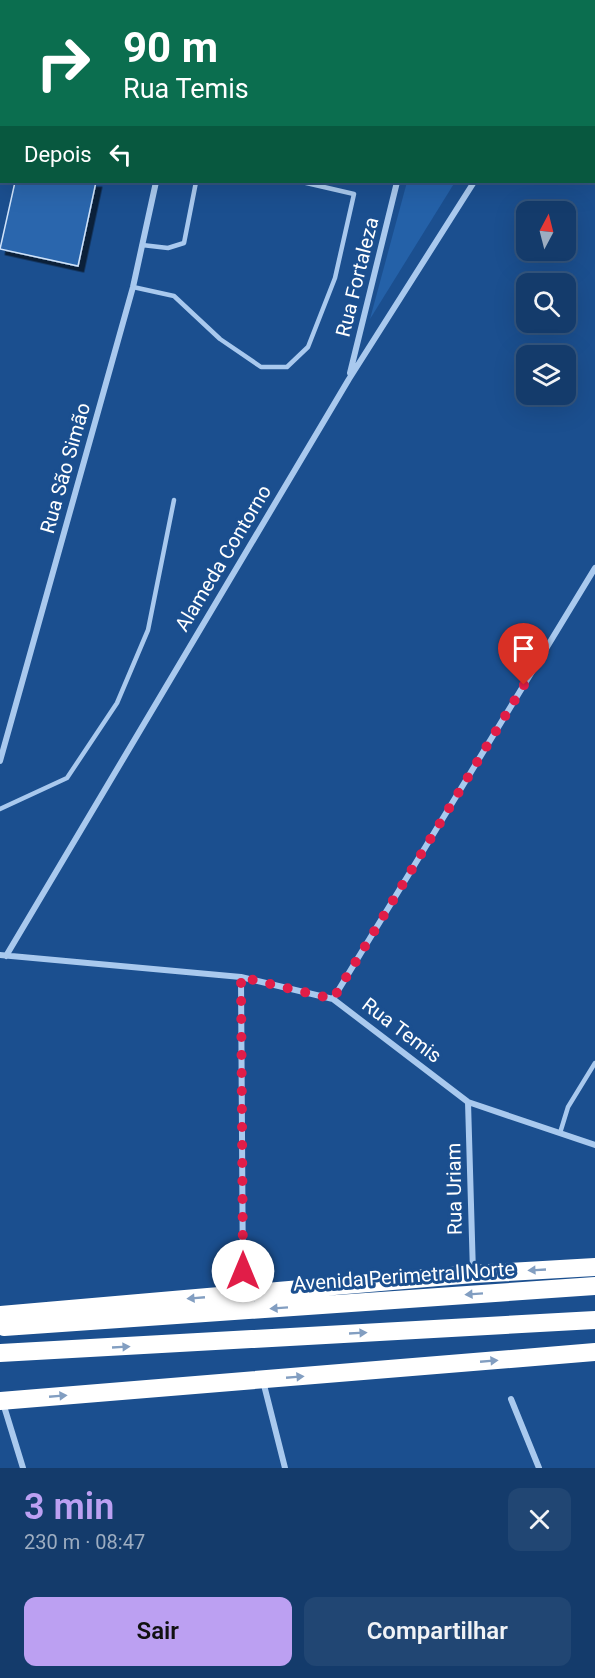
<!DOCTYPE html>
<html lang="pt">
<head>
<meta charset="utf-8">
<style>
  :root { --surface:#143b6b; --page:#214673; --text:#f1f3f6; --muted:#9dadc1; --line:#33557e; --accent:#bca0f2 }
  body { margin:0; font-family:Roboto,sans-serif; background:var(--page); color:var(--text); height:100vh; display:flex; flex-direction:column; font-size:22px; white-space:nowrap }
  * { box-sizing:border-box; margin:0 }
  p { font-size:20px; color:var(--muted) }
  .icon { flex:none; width:33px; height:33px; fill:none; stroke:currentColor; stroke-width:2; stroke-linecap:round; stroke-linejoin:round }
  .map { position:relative; height:1468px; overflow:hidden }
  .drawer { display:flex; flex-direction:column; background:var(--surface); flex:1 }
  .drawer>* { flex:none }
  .banner { position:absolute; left:0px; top:0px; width:596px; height:183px; box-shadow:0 6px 24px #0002,0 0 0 2px var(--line); background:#0b6e4f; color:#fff; overflow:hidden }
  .needle { width:39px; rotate:7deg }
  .tools { position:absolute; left:516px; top:201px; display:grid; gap:12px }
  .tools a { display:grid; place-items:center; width:60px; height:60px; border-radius:12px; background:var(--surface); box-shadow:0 6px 24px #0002,0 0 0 2px var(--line); font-size:30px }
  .pin { position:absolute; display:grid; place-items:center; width:51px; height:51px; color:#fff; margin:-62px -26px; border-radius:50% 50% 50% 0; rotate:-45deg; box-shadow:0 0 6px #0007 }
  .pin .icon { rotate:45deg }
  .me { position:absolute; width:66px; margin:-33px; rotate:0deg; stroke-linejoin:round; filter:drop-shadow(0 0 4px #0008) }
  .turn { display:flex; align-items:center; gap:21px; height:126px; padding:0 24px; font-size:27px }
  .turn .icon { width:78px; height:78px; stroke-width:2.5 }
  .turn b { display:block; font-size:42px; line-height:51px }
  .then { display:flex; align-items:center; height:57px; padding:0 24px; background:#0003; gap:12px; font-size:22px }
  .round { display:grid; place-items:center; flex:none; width:63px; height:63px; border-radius:12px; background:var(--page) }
  .summary { display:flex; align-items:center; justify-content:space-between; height:102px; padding:0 24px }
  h1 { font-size:36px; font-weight:600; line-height:45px; color:var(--accent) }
  .primary-button { display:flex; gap:12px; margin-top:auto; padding:12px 24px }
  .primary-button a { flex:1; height:69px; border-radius:12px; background:var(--accent); color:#111; font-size:24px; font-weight:600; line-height:69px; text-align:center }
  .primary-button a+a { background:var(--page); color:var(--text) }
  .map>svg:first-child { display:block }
  .green { fill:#2461a8 }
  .building { fill:#2a66ad; stroke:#cfe3fa; stroke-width:1.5; filter:url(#shadow) }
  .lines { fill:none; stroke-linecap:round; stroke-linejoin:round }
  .lane { stroke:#a9c9ee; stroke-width:4.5 }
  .street { stroke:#a9c9ee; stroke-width:6 }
  .highway { stroke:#fff; stroke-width:18 }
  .oneway { fill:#829ec1 }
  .route { stroke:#e11d48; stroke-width:10; stroke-dasharray:0 18 }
  .labels { text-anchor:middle; stroke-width:6; stroke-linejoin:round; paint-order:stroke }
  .street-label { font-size:20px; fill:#fff; stroke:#1b4f8f }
</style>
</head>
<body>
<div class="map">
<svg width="595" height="1468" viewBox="0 0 595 1468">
  <defs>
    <filter id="shadow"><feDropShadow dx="5.5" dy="5.5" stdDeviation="0" flood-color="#0009"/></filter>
  </defs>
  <rect width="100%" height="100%" fill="#1b4f8f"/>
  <path class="green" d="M407,182h48l-85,137z"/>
  <path class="building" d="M15,182h81l-18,84 -78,-17z"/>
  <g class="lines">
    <path class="lane" d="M142,245l26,3 16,-5 12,-61
      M133,287l41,9 46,43 41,28h26l21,-20 27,-69 19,-84 -52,-12
      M0,809l67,-31 50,-75 31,-73 26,-130
      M560,1133l8,-26 27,-44"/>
    <path class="street" d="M334,0l7,2
      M195,2v-2
      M440,2l1,-2
      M586,2l1,-2
      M594,85l1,1
      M350,373l47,-191
      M0,761l133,-474 23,-105
      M0,955l241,22 92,22 135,103 127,43
      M6,956l343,-577 125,-197
      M241,977l2,314
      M333,999l262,-431
      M468,1102l5,171
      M263,1381l22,87
      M511,1399l28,69
      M3,1403l20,65"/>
    <path class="highway" d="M0,1315l473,-41 122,-7
      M4,1327l591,-41
      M0,1353l595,-33
      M0,1401l595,-49"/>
  </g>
  <defs><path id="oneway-solid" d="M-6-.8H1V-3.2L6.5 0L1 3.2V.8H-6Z" transform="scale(1.5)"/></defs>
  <g class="oneway">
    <use href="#oneway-solid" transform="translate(537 1270) rotate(177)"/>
    <use href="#oneway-solid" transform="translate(474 1294) rotate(176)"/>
    <use href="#oneway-solid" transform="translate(196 1298) rotate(175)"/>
    <use href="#oneway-solid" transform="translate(279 1308) rotate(176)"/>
    <use href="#oneway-solid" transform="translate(358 1333) rotate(-3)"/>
    <use href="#oneway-solid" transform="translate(121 1347) rotate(-3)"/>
    <use href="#oneway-solid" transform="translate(489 1361) rotate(-5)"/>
    <use href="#oneway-solid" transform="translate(295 1377) rotate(-5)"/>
    <use href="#oneway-solid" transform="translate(58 1396) rotate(-5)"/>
  </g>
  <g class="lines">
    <path class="route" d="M243,1271l-2,-294 92,22 191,-314"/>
  </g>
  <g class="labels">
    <g class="street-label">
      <text transform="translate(357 277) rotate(-76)" y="7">Rua Fortaleza</text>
      <text transform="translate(65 468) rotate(-74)" y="7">Rua São Simão</text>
      <text transform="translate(223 558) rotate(-59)" y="7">Alameda Contorno</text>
      <text transform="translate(402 1030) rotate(37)" y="7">Rua Temis</text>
      <text transform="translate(454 1189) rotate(-91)" y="7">Rua Uriam</text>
      <text transform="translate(404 1276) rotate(-4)" y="7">Avenida Perimetral Norte</text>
    </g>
  </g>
</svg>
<div class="tools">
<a><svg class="needle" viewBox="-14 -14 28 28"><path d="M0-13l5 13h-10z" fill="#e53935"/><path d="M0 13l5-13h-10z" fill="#9dadc1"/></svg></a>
<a><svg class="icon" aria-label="search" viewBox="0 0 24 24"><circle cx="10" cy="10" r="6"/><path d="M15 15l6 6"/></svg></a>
<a><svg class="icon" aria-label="layers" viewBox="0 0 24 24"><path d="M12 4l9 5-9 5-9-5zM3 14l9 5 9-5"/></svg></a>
</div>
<div class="pin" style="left:524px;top:685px;background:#d93025"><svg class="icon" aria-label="arrive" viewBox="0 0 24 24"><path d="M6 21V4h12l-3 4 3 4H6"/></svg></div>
<svg class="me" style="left:243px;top:1271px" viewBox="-20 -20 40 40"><circle r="19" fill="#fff"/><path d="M0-13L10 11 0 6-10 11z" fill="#e11d48"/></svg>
<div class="banner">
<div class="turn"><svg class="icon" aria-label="right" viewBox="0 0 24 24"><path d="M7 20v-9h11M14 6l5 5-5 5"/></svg><div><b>90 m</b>Rua Temis</div></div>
<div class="then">Depois<svg class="icon" aria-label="left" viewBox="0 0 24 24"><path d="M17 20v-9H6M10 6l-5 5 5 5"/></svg></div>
</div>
</div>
<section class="drawer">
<div class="summary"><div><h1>3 min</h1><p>230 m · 08:47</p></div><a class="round"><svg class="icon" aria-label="close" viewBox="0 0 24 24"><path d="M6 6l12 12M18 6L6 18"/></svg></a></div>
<div class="primary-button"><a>Sair</a><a>Compartilhar</a></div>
</section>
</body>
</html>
